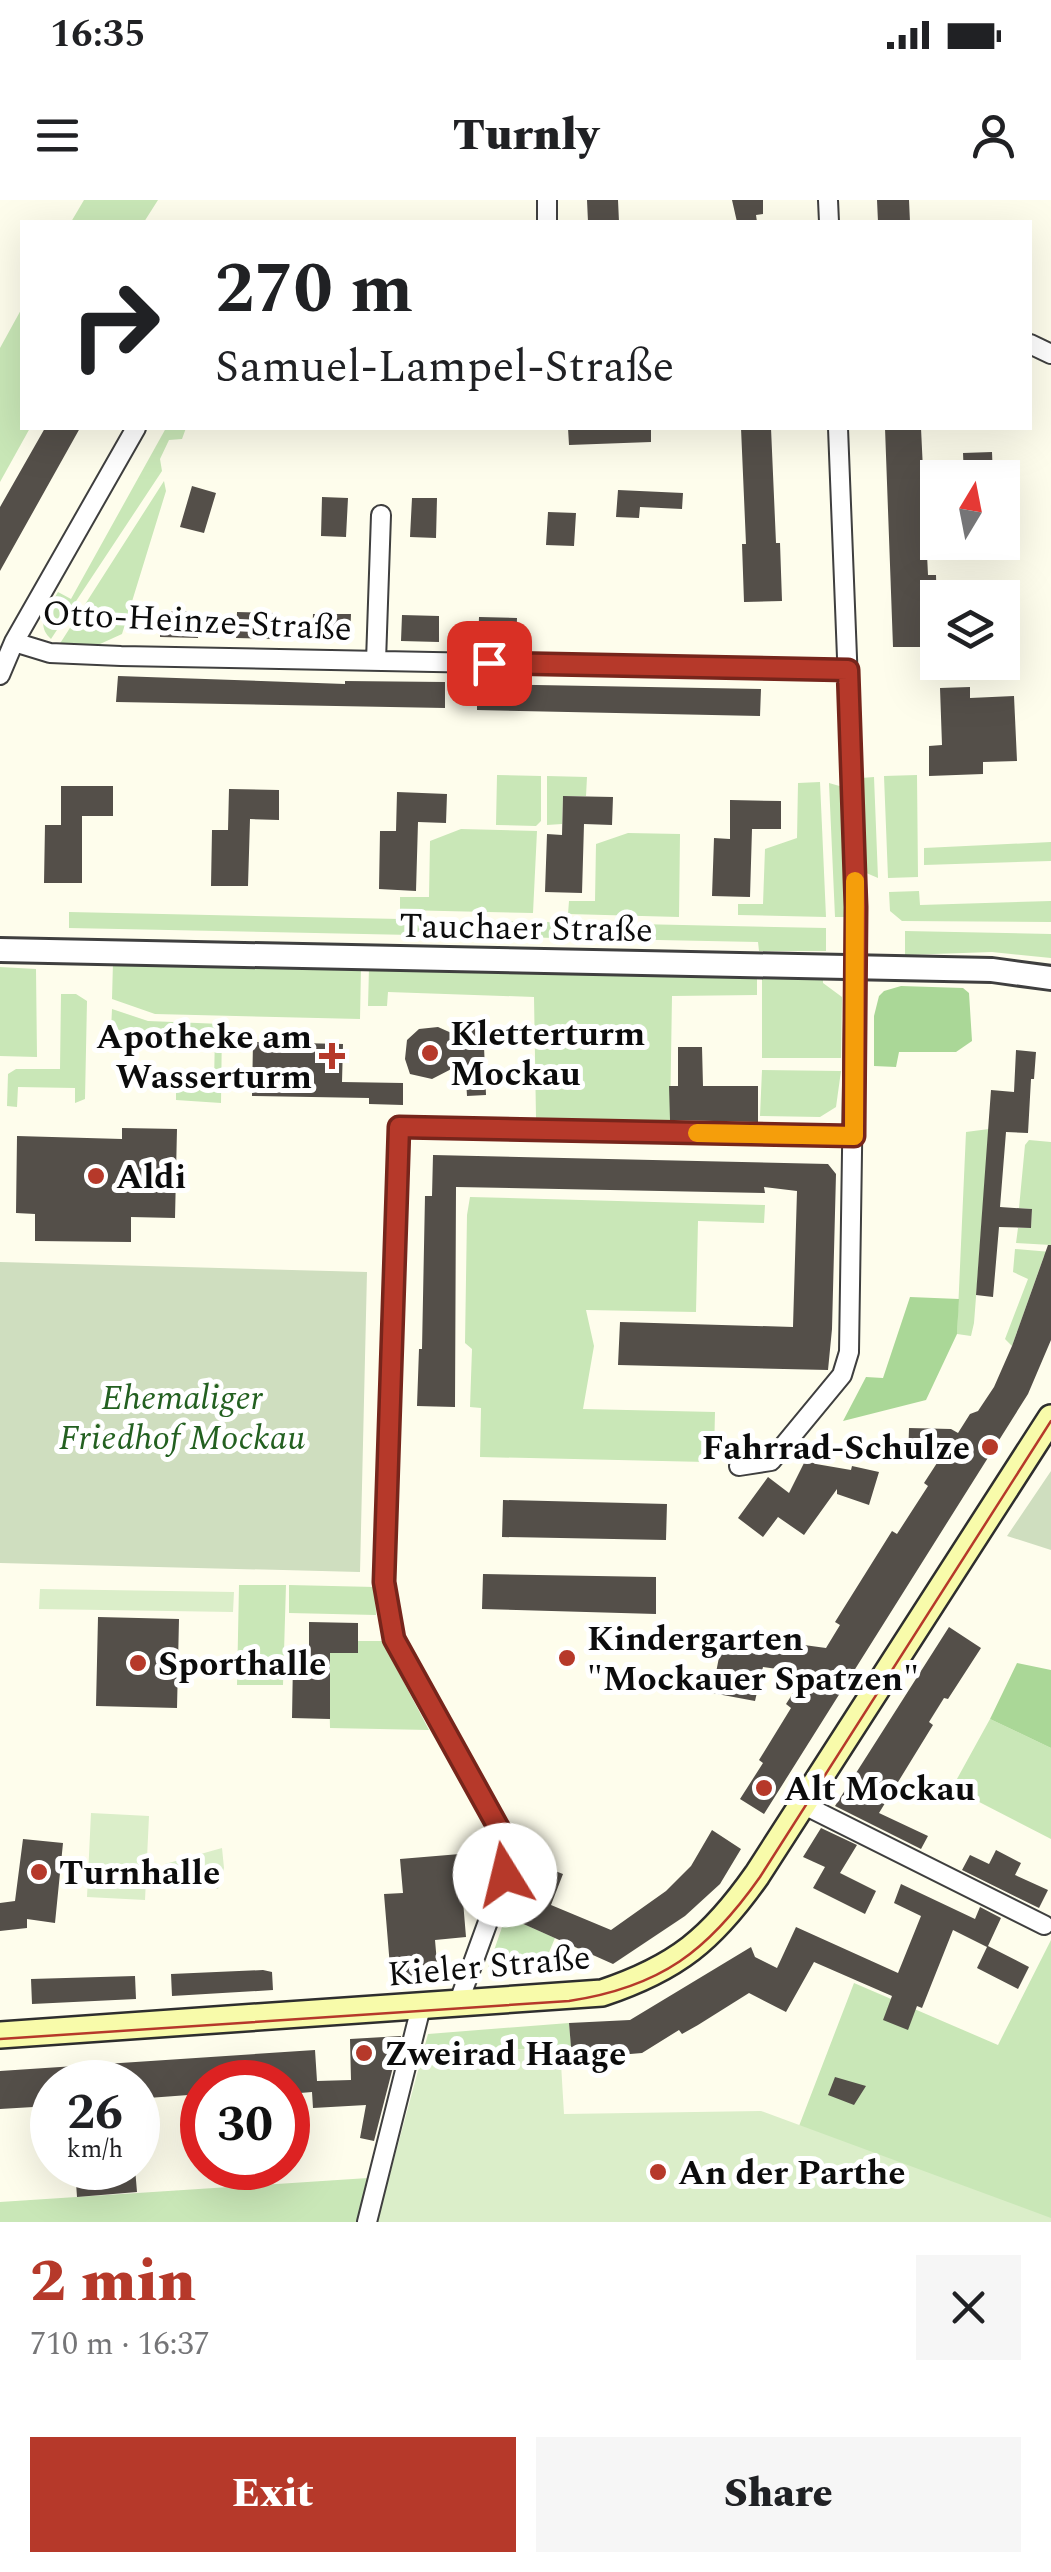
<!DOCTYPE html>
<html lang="en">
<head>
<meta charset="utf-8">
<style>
  :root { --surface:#fff; --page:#f6f6f6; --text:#202124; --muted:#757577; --accent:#b6392a }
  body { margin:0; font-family:Spectral,serif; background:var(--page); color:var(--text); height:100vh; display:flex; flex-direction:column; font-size:38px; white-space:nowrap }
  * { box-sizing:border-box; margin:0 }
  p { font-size:32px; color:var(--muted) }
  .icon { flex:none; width:55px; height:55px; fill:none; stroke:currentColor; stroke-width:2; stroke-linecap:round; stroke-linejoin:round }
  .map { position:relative; height:2022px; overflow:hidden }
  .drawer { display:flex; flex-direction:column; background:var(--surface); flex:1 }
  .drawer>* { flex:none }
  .guide { position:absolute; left:20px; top:20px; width:1012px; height:210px; border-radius:0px; box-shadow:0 10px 40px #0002; background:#fff; color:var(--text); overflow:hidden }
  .needle { width:65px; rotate:10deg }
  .tools { position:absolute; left:920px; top:260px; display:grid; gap:20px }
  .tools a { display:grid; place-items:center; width:100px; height:100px; border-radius:0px; background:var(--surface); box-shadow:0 10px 40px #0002; font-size:50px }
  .speed { position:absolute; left:30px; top:1860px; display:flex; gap:20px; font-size:50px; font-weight:700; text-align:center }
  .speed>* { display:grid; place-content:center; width:130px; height:130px; border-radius:50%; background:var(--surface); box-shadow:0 10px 40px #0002; line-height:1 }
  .speed small { font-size:25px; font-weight:400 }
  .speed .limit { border:15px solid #d22; background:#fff; color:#111 }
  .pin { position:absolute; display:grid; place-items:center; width:85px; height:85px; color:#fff; margin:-42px; border-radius:20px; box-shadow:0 5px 15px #0006 }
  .me { position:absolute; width:110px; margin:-55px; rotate:351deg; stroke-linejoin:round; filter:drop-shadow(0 0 8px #0008) }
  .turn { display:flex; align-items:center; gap:35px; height:210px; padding:0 30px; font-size:45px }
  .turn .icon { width:130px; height:130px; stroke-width:2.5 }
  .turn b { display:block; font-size:70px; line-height:85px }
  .round { display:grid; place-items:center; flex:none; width:105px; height:105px; border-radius:0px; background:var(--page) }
  .summary { display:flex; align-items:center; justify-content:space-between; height:170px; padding:0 30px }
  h1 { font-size:60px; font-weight:800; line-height:75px; color:var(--accent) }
  .button { display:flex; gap:20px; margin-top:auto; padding:20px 30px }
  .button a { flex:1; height:115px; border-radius:0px; background:var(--accent); color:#fff; font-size:40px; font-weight:800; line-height:115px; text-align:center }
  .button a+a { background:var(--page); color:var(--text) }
  .status { display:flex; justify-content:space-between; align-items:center; height:70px; padding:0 50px; background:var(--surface); direction:ltr }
  .status svg { height:28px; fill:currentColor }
  header { display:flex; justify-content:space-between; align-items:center; height:130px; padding:0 30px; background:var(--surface); font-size:45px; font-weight:800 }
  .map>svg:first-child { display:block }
  .green { fill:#c9e7b7 }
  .forest { fill:#aad797 }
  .cemetery { fill:#cfdebf }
  .pitch { fill:#dbeec9 }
  .building { fill:#544f49 }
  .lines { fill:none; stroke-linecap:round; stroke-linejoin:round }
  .minor-casing { stroke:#3f3f3f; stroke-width:22 }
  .tertiary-casing { stroke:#3f3f3f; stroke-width:28 }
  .secondary-casing { stroke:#2e2e2e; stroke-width:30 }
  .minor { stroke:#fff; stroke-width:18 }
  .tertiary { stroke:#fff; stroke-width:22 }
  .secondary { stroke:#f8fbaa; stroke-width:25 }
  .tram { stroke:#b6392a; stroke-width:2.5 }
  .route-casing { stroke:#76251b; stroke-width:25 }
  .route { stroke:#b6392a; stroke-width:18 }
  .slow { stroke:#f59e0b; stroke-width:18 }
  .poi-dot { fill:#b6392a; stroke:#fff; stroke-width:4 }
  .labels { text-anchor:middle; stroke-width:10; stroke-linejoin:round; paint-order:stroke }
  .street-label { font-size:35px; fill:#0c0c0c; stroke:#fff }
  .poi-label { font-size:35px; font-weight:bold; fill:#0c0c0c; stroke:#fff; text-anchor:start }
  .park-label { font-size:35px; font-style:italic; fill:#236020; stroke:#fff }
</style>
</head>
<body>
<div class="status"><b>16:35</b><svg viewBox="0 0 49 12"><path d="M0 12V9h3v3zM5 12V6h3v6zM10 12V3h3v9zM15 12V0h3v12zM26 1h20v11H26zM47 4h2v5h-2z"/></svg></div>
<header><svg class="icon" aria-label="menu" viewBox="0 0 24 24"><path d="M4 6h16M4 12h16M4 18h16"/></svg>Turnly<svg class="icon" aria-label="person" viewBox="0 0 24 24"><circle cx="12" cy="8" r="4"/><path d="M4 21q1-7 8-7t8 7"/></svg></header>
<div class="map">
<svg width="1051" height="2022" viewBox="0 0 1051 2022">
  <rect width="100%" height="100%" fill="#fefdec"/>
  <path class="green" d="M84,0h74l-14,22h-73z
    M22,108v120h8l-30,54v-134z
    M166,228h20l-4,11 -13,1 -9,19 2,12 -111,168c-17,-15 -2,-31 7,-47l13,7z
    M164,281l2,10 -44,143 -33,15 -30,-4z
    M497,575l44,1v45l-5,5 -40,-1z
    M917,575l1,102 -30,1 -4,-102z
    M547,576l40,1 -1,19h-23l-1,28 -15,1z
    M874,577l4,101 -14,-6 -3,-94z
    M820,582l6,135 -88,-2v-11h25l2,-55 32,-11 1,-55z
    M829,583l14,4 5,130h-13z
    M461,629l76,2 -4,82 -133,-3v-13h29l1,-56z
    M628,633l52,1 -1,83 -111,-3 1,-13h26l1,-57z
    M1051,642v19l-127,4v-17z
    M919,691l1,14 131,-4v21l-149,-1 -12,-10 -1,-19z
    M69,712l757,16v23h-67l-1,-9 -689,-14z
    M905,731l146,3v24l-59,-6 -87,3z
    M113,762l248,6 -1,51 -205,-5 -43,-15z
    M0,767l36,2 1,88 -37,-1z
    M369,768l388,8v19l-85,1 -2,126 -134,-4 -2,-121 -146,-5 -1,14h-19z
    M762,776l61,2v5l19,14 -1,61h-79z
    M61,794h15l11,7 -2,98 -10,4v-15l-57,-1 -1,20 -10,-1 1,-32 8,-5h44z
    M112,809l36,12 74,3 -1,79 -45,-3v-16l38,-1 1,-50 -104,-3z
    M762,870l79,1 -5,36 -16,10 -60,-1z
    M989,929l-15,194 -3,13 -14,-2 9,-202z
    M1029,940l22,2v103l-35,-2 2,-15h13l1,-19 -13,-1 6,-63z
    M470,997l295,8 -1,18 -66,-2 -2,91 -110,-2 8,36 -11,63 132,3 -1,43 -8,7 -226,-5 1,-49 -11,-1 2,-58 -7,-6 2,-128z
    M1015,1049l36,3 -7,4 -32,90 -7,-7 23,-60 -15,-7z
    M239,1385h47l-3,100h-46z
    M289,1385l86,2 1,28 -87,-2z
    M358,1441h24l47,89 -99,-2 -2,-75h29z
    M990,1519l61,29v91l-99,-51z
    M512,1698l6,2 -8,18 45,20 -13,31 -50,3 -4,-4z
    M1051,1740v279l-252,-93 55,-143 144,62z
    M569,1823l2,23 -149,10 6,-22z
    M368,1978l-11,44h-357v-20z"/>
  <path class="forest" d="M901,786l62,2 6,5 3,48 -16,11h-57l-3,15 -22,-1v-50l5,-20 5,-5z
    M910,1097l49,2 -2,35 -31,66 -83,21 23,-44 17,1z
    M1017,1463l34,7v78l-61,-29z"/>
  <path class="cemetery" d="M0,1062l367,10 -7,300 -360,-9z
    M1051,1271v79l-44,-14z"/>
  <path class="pitch" d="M40,1389l194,3 -1,20 -194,-3z
    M91,1613l58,3 -4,84 -58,-3z
    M222,1648l2,20 -6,21 -53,-21v-4z
    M560,1847l4,67 197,-3 290,107v4h-674l45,-166z"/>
  <path class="building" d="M587,0h31l1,22h-31z
    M732,0h31v14l-7,1 1,7h-20z
    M877,0h32l1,22h-32z
    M45,228h35l-80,143v-64z
    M568,228h83v14l-82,3z
    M741,228h30l5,115h4l2,58 -38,1 -2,-58h4z
    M885,228h36l7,147h8l2,72h-45z
    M992,252l1,26h-29l-1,-25z
    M192,286l24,7 -12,40 -24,-6z
    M618,290l65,3 -1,16 -42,-2 -1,11 -23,-1z
    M322,297l26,1 -2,39 -25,-1z
    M412,298h25l-1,40 -26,-1z
    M548,312l28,1 -2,33 -28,-1z
    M161,411l38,1 -1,26 -38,-1z
    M237,412l37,1v26l-38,-1z
    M313,414h38l-1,26h-38z
    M402,415l37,1v26l-38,-1z
    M479,417l38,1 -1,26 -38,-1z
    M118,476l227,8v-3l100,1v26l-329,-6z
    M477,484l284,5 -1,27 -283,-6z
    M970,487v11l44,-2 3,65 -34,1v12l-54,2v-30l13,-1 -2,-57z
    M61,586h52v30h-31v67h-38l1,-58h16z
    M229,589l50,1v30l-29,-1 -2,67h-37l1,-56h16z
    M397,592l50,2 -1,29 -28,-1 -2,69 -37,-2 1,-58h16z
    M563,596l50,1 -1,28 -28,-1 -2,69 -37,-1 2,-58 15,1z
    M730,600l51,1v28h-29l-2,68 -38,-1 2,-58 16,1z
    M464,822h19l3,73 -19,1 -2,-34 -33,17 -22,-5 -5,-15 2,-19 12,-11 19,-2 27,12z
    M253,842l90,2 -1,38 61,1v22l-34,-1v-6l-117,-2z
    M678,847h24l1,39h55v36l-88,-2 -1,-34h9z
    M1016,850l20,2 -2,27h-3l-3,54 -22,-1 -6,75 32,2 -1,19 -32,-1 -6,70 -17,-2 15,-205 23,2z
    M122,928l55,1 -2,89 -44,-1v25l-96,-1v-27l-19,-1 1,-77 105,3z
    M433,955l395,9 8,10 -4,155 -4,41 -210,-5 2,-43 173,5 4,-136 -33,-4 1,6 -309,-6 -1,220 -38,-1 2,-57h3l3,-153h7z
    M1048,1045h3v95l-23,54 -264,420 -24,-15 23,-36 -4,-3 32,-52 -5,-4 20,-31 -43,-6 -8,34 -43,-8 9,-46 23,4 2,-14 80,11 14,-23 -5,-3 57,-91 5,3 31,-48 -4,-3 13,-20 -29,-1 1,-34 42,1 7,4 12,-19 8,-3 16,-24 18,-41z
    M806,1259l10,5 35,6 1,-4 27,6 -10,33 -32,-11v-5l-33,46 -26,-18 -15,20 -25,-19 30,-41 21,16z
    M503,1300l164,4 -1,36 -164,-3z
    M483,1374l173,3v37l-174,-5z
    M98,1417l81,2 -2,89 -81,-2z
    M309,1422l49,1v30h-28v66l-38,-1 1,-57 16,1z
    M949,1427l32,21 -33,51 -4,-1 -15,24 4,3 -54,88 49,23 -7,13 -86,-43z
    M821,1628l36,17 -17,28 36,18 -11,23 -52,-26 12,-21 -22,-10z
    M712,1630l29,19 -21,35 -35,32 -72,48 -103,-46 24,-55 29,11 -12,31 60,25 55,-39 25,-25z
    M23,1639l40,4 -8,80 -28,-4v9l-27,3v-28l15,-2z
    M996,1650l25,13 -6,12 33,15 -9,18 -77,-38 8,-15 19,9z
    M472,1653l3,35 -13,1 4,48 -31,3 3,35 -47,4 -7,-85 19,-1 -3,-34z
    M901,1684l74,35 5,-12 21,11 -13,28 41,21 -11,22 -41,-21 10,-21 -34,-17 -31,78 -5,-2 -9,24 -25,-10 9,-24 -78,-34 -28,50 -37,-19 -51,32 -16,9 -3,-4 -37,23 -70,6 -3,-36 61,-3 121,-73 4,10 22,11 19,-41 102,46 23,-57 -27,-13z
    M263,1770l9,2 1,18 -101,6 -1,-22z
    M135,1776l1,23 -104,5 -1,-25z
    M401,1836l-27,105 -14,-3 6,-33 -53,3 -1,-16 -24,2v-12h-86v12l-54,4v-6l-10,1v-11h-86l-2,24 -50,3v-38l315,-21 2,31 34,-1 -1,-41z
    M835,1877l31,9 -12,19 -26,-10z
    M75,1968h60l2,24 -60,5z"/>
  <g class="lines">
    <defs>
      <path id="minor" d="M547,0v22
        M828,0l1,22
        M1030,144l21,10
        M14,442l36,11 71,3 727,14
        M376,461l5,-146
        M0,475l14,-33 122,-214
        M739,1266l32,-5 71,-86 7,-23 7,-465 -18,-459
        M802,1604l242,121
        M458,1804l47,-129 -3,-41 -108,-195 -10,-57 15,-455 455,9
        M367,2022l54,-215"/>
      <path id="tertiary" d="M0,750l992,20 59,8"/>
      <path id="secondary" d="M0,1835l602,-42c75,-25 110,-54 155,-118l294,-457"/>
    </defs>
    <use href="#minor" class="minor-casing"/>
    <use href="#tertiary" class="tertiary-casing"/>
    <use href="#secondary" class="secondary-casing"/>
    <use href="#minor" class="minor"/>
    <use href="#tertiary" class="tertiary"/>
    <use href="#secondary" class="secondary"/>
    <path class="tram" d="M0,1839l569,-38c92,-14 139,-50 191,-124l291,-456"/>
  </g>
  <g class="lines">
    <defs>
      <path id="route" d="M489,463l359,7 8,237 -2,229 -455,-9 -15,455 10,57 108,195 3,41"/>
    </defs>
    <use href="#route" class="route-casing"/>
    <use href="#route" class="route"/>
    <path class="slow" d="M697,933l157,3 1,-255"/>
  </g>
  <g class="poi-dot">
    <circle cx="430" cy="853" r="10"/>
    <path d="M327 841h10v10h10v10h-10v10h-10v-10h-10v-10h10z"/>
    <circle cx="96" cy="976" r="10"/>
    <circle cx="990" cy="1247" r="10"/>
    <circle cx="567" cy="1458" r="10"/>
    <circle cx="138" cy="1463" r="10"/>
    <circle cx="764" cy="1588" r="10"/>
    <circle cx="39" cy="1672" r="10"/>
    <circle cx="364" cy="1853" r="10"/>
    <circle cx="658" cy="1972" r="10"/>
  </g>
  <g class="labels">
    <g class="street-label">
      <text transform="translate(197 420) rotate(3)" y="12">Otto-Heinze-Straße</text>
      <text transform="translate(526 727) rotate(1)" y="12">Tauchaer Straße</text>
      <text transform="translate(489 1765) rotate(-5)" y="12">Kieler Straße</text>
    </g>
    <g class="poi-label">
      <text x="450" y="845">Kletterturm<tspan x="450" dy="40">Mockau</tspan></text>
      <text x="312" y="848" text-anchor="end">Apotheke am<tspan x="312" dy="40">Wasserturm</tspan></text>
      <text x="116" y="988">Aldi</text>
      <text x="970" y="1259" text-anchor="end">Fahrrad-Schulze</text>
      <text x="587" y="1450">Kindergarten<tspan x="587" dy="40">"Mockauer Spatzen"</tspan></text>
      <text x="158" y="1475">Sporthalle</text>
      <text x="784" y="1600">Alt Mockau</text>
      <text x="59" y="1684">Turnhalle</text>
      <text x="384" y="1865">Zweirad Haage</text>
      <text x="678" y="1984">An der Parthe</text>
    </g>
    <g class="park-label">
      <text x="182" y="1209">Ehemaliger<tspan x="182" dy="40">Friedhof Mockau</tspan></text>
    </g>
  </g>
</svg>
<div class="tools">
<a><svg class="needle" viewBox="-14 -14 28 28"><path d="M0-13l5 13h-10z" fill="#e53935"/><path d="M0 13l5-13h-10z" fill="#757577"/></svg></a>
<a><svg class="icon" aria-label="layers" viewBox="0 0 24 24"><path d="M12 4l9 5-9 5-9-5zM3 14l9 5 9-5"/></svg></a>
</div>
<div class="speed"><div>26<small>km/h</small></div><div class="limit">30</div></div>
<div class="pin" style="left:489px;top:463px;background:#d93025"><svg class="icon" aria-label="arrive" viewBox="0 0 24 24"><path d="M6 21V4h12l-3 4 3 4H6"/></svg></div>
<svg class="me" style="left:505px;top:1675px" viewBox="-20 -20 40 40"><circle r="19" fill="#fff"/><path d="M0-13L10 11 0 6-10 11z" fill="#b6392a"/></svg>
<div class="guide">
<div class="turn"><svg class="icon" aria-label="right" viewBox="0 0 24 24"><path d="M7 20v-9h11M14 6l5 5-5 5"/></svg><div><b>270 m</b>Samuel-Lampel-Straße</div></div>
</div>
</div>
<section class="drawer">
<div class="summary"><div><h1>2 min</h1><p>710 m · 16:37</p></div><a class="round"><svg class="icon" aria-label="close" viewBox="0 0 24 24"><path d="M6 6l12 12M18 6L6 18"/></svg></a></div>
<div class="button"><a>Exit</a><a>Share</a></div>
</section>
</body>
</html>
